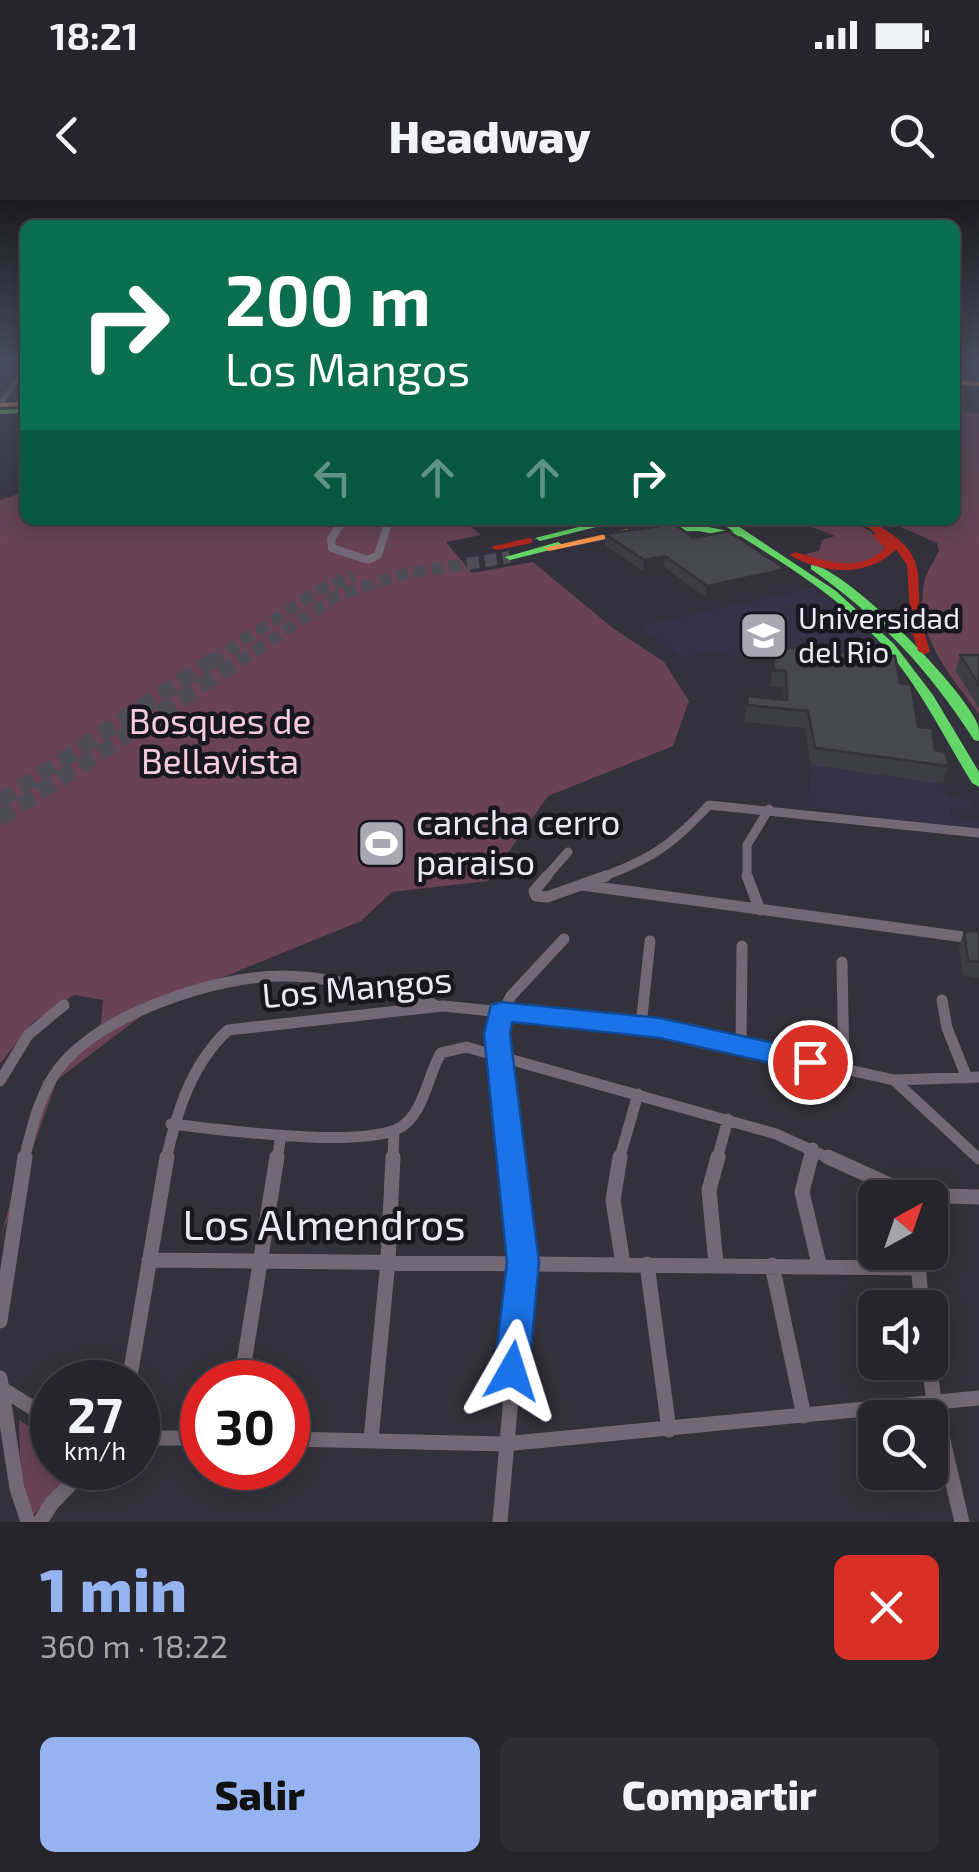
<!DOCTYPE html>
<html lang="es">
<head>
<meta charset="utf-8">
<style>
  :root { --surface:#26252c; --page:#2e2d34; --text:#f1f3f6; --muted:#a4a5a9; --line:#424248; --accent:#95b2f1 }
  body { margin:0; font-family:"Exo 2",sans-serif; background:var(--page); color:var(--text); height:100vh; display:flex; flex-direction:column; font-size:38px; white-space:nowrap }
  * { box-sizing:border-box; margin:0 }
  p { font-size:32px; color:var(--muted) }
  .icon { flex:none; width:55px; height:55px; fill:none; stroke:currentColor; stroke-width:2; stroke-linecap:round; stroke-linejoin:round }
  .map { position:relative; height:1322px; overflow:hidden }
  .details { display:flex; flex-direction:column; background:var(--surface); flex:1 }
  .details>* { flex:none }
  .banner { position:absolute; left:20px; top:20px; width:940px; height:305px; border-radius:15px; box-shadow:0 5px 25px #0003,0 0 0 2px var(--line); background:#0b6e4f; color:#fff; overflow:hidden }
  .needle { width:65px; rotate:40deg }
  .buttons { position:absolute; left:858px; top:980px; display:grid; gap:20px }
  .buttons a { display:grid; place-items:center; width:90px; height:90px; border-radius:15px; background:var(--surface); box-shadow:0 5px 25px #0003,0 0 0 2px var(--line); font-size:50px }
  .speed { position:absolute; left:30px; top:1160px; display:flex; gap:20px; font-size:50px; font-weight:700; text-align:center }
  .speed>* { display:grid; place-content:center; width:130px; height:130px; border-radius:50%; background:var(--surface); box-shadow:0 5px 25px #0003,0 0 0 2px var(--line); line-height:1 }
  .speed small { font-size:25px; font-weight:400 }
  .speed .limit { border:15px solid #d22; background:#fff; color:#111 }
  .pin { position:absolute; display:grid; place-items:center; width:85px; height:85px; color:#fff; margin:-42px; border:5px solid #fff; border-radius:50%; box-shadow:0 2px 10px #0007 }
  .me { position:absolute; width:110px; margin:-55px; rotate:6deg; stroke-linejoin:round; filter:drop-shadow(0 0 8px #0008) }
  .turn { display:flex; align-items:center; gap:35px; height:210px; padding:0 40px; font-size:45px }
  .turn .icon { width:130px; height:130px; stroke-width:2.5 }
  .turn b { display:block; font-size:70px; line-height:85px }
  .lanes { display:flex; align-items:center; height:95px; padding:0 40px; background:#0003; justify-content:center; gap:50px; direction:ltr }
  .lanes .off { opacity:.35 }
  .round { display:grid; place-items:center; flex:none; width:105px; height:105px; border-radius:15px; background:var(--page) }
  .head { display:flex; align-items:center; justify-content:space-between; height:170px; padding:0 40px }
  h1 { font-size:60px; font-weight:800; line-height:75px; color:var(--accent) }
  .action { display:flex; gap:20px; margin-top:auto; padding:20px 40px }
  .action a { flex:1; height:115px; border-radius:15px; background:var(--accent); color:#111; font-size:40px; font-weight:800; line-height:115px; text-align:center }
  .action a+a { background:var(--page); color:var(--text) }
  .status { display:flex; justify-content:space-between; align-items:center; height:70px; padding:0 50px; background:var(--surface); direction:ltr }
  .status svg { height:28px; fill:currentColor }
  header { display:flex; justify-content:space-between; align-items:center; height:130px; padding:0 40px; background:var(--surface); font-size:45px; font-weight:800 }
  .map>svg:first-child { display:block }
  .built { fill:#363349 }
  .green { fill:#694354 }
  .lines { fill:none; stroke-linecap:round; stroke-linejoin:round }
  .primary-tunnel-far1 { stroke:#4e4c57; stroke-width:12; stroke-dasharray:12 6; stroke-linecap:butt }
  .primary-tunnel { stroke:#4e4c57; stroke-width:16; stroke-dasharray:16 8; stroke-linecap:butt }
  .street-far4 { stroke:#736876; stroke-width:5 }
  .street-far3 { stroke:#736876; stroke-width:8 }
  .street-far2 { stroke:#736876; stroke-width:9 }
  .street-far1 { stroke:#736876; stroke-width:11 }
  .street { stroke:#736876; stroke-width:15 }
  .fast { fill:#63d668; fill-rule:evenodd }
  .slow { fill:#ff974d; fill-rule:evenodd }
  .jam { fill:#b3261e; fill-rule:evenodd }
  .wall { fill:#3d3d45 }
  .shaded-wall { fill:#323238 }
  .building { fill:#474750; stroke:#323238; stroke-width:2.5 }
  .route { fill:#1a73e8; stroke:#114b97; stroke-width:2.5 }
  .labels { text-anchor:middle; stroke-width:9; stroke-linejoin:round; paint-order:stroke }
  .far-poi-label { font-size:30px; fill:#eae8f4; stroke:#18171f; text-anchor:start }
  .park-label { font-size:35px; fill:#f5ccdc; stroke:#18171f }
  .poi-label { font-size:35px; fill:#eae8f4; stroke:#18171f; text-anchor:start }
  .street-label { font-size:35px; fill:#eae8f4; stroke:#18171f }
  .near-street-label { font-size:42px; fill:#eae8f4; stroke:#18171f }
</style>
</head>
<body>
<div class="status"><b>18:21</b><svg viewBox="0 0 49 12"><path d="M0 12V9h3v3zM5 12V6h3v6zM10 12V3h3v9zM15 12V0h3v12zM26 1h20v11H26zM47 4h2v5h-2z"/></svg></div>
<header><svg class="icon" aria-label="back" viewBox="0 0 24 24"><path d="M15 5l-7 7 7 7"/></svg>Headway<svg class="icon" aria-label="search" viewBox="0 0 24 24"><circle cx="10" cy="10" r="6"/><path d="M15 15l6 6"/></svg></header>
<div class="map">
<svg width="979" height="1322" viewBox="0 0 979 1322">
  <rect width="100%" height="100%" fill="#33313b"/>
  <path class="built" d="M811,388l40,27 31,31 13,27 -184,-20 -31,4 -40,-31z
    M811,565l132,19 5,11 21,6 4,9 -22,-2 -1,8 29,5v9l-171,-23z"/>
  <path class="green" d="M955,210l24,4v300c-30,-41 -67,-80 -54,-135 2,-9 10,-18 14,-28l-2,-8 -52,-23h70z
    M25,292v28h437l19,15 -35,7 26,31 61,-11 81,67 50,33 25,39 -16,45 -125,50 -60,85 -96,11 -31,29 -204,83 -100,76 -57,160 43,-159 58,-58 2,-23 -29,-5 -42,28 -32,41v-564z
    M793,320c32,0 72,-5 92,27 -14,25 -59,18 -80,7l14,-3 3,-11 13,-4z
    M19,1220l33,21v27h25l-44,48c-12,-33 -14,-62 -14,-96z"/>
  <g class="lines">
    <path class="primary-tunnel-far1" d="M212,461l109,-72 33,-13
      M239,461l100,-66 65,-21 106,-17"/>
    <path class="primary-tunnel" d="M0,601l216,-143
      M0,619l243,-161"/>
    <path class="street-far4" d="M959,161l20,2
      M2,202l23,-34"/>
    <path class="street-far3" d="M332,320l8,5 -9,14 1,9 36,12 10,-5 11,-35"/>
    <path class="street-far2" d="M545,678l23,-26
      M599,678c51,-18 73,-33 110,-73l270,28
      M747,678v-33l22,-36"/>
    <path class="street-far1" d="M547,676l-13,15 2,5 11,1 59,-21
      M747,676l13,34
      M582,685l397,54
      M842,762l2,108
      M942,800l5,28 20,50
      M641,826l9,-85
      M741,846l1,-100
      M895,880l84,-3
      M0,881l28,-46 36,-30
      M171,924c48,5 191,26 230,3 23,-14 27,-53 40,-74l25,-6 310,87 57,26
      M24,960c8,-34 17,-73 41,-99 45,-49 151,-85 217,-85 51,0 102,17 151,28
      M166,960c11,-49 25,-95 62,-130l215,-24 217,22 234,52 85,79
      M277,960l4,-25
      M393,960l1,-29
      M512,960l-15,-138 14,-26 53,-57
      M619,960l19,-66
      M717,960l11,-41
      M810,960l3,-12"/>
    <path class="street" d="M620,957l-7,43 10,64
      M811,957l-9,35 17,72
      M828,957l84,38 67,2
      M917,1052l5,56
      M149,1060l769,8
      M647,1064l22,166
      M716,1064l-7,-74 9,-33
      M772,1065l32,151
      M0,1121l25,-164
      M929,1162l5,40 28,120
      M0,1178l17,110 11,34
      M129,1182l38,-225
      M241,1182l36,-225
      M4,1190l48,30
      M138,1238h64
      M288,1239l216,5 475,-46
      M371,1240l17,-180 5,-103
      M40,1322l12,-19 34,-35
      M500,1322l23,-260 -11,-105"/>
    <path class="fast" d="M25,209v4l-25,1v-4z
      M606,320h18l-84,21 -5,-3z
      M717,320h12l107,71 58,53 39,51 46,77v15l-7,-4c-27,-44 -50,-92 -84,-132 -41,-48 -95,-82 -148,-115l-4,2 -38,-7 -40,1 -5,-3 5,-3 40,-1 36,7z
      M558,342l5,3 -1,2 -52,13 -5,-3z
      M811,365c34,1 155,126 167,160 1,4 1,12 1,16l-5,-1c-47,-73 -92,-120 -163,-171z"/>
    <path class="slow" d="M955,180l24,2v4l-24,-2z
      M25,202v4l-25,1v-4z
      M627,329l3,1v4l-81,17 -5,-3z"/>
    <path class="jam" d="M858,320c12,0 19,4 29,11 38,25 30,42 33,82 2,13 6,25 10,38l-2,2 -4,1 -6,-3 -7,-23 -4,-63 -11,-16c-27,29 -74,25 -106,6l5,-3c31,9 64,22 90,-4l-12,-13 3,-2z
      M528,338l4,1v4l-36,7 -5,-3z"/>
  </g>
  <path class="wall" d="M605,334l89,4 92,31 -2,11 -79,17 -41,-30 -21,4 -38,-26z
    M776,447l124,36 18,44 30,39 -5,18 -132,-19 -6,-37 -61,-6 4,-26 36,3 -1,-11 -13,-2z
    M960,455h19v54l-23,-38z
    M964,731h15v47l-16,-3 -4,-29z"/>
  <path class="shaded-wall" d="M665,356l-1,11 -21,4 1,-11z
    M786,369l-2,11 -79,17 2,-11z"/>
  <path class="building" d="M674,324l20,14 34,-7 58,38 -79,17 -42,-30 -21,4 -39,-26z
    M776,447l119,9 5,27 11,1 7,43 14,1 3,22 11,2 2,14 -133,-18 -7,-37 -61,-6 1,-9 39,4 -1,-29 -13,-1z
    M960,455h19v30z
    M964,731h15v31l-11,-1z"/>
  <linearGradient id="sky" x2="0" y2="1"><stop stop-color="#1c1b20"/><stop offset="0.47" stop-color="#4a4e60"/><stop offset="1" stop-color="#4a4e60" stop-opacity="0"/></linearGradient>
  <rect width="979" height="346" fill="url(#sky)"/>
  <path class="route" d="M501,802l159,16 150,33 10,3 4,8 -4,7 -10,3 -150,-34 -148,-16 -2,12 29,228 -10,109 -5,11 -12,5 -13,-5 -5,-11 13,-109 -23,-228 7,-29z"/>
  <defs>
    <symbol id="university-square" viewBox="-11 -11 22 22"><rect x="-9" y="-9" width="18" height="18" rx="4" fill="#aaa8b3" stroke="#18171f"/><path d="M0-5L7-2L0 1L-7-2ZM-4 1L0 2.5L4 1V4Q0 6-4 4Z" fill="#fff"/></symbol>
    <symbol id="stadium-square" viewBox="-11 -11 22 22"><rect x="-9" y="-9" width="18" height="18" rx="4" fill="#aaa8b3" stroke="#18171f"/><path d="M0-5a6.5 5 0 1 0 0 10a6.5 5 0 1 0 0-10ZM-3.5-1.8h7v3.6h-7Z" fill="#fff"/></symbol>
  </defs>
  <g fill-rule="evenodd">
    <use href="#university-square" x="736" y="408" width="55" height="55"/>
    <use href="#stadium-square" x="354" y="616" width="55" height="55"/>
  </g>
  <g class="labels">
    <g class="far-poi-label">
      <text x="798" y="429">Universidad<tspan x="798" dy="34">del Rio</tspan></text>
    </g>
    <g class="park-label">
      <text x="220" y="534">Bosques de<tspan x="220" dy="40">Bellavista</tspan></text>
    </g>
    <g class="poi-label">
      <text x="416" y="635">cancha cerro<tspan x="416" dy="40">paraiso</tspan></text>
    </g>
    <g class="street-label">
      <text transform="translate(357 788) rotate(-5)" y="12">Los Mangos</text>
    </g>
    <g class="near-street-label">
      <text x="324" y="1040">Los Almendros</text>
    </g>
  </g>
</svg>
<div class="buttons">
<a><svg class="needle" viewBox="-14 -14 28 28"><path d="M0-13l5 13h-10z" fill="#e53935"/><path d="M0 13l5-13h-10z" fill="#a4a5a9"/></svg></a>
<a><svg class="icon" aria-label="sound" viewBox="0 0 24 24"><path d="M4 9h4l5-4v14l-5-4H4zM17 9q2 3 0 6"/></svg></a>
<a><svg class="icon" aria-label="search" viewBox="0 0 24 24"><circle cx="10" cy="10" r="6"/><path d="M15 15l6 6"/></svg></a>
</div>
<div class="speed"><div>27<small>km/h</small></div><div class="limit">30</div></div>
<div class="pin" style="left:810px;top:862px;background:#d93025"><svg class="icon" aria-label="arrive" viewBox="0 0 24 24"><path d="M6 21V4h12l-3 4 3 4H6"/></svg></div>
<svg class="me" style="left:512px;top:1171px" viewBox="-20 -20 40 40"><path d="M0-17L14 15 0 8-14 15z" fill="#1a73e8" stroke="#fff" stroke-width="4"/></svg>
<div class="banner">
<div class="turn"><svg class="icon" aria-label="right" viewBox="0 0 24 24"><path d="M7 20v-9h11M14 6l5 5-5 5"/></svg><div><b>200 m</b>Los Mangos</div></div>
<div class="lanes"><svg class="icon off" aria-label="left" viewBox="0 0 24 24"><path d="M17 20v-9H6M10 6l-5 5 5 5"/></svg><svg class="icon off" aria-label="ahead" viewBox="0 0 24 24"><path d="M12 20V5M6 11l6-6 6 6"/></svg><svg class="icon off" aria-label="ahead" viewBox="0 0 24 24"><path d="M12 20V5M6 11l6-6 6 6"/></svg><svg class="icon" aria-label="right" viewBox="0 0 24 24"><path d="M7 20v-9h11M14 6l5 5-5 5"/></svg></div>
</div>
</div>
<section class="details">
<div class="head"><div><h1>1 min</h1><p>360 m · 18:22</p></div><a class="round" style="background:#d93025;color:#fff"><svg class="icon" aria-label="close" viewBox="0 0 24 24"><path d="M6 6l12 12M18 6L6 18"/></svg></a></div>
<div class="action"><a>Salir</a><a>Compartir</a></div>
</section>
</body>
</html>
